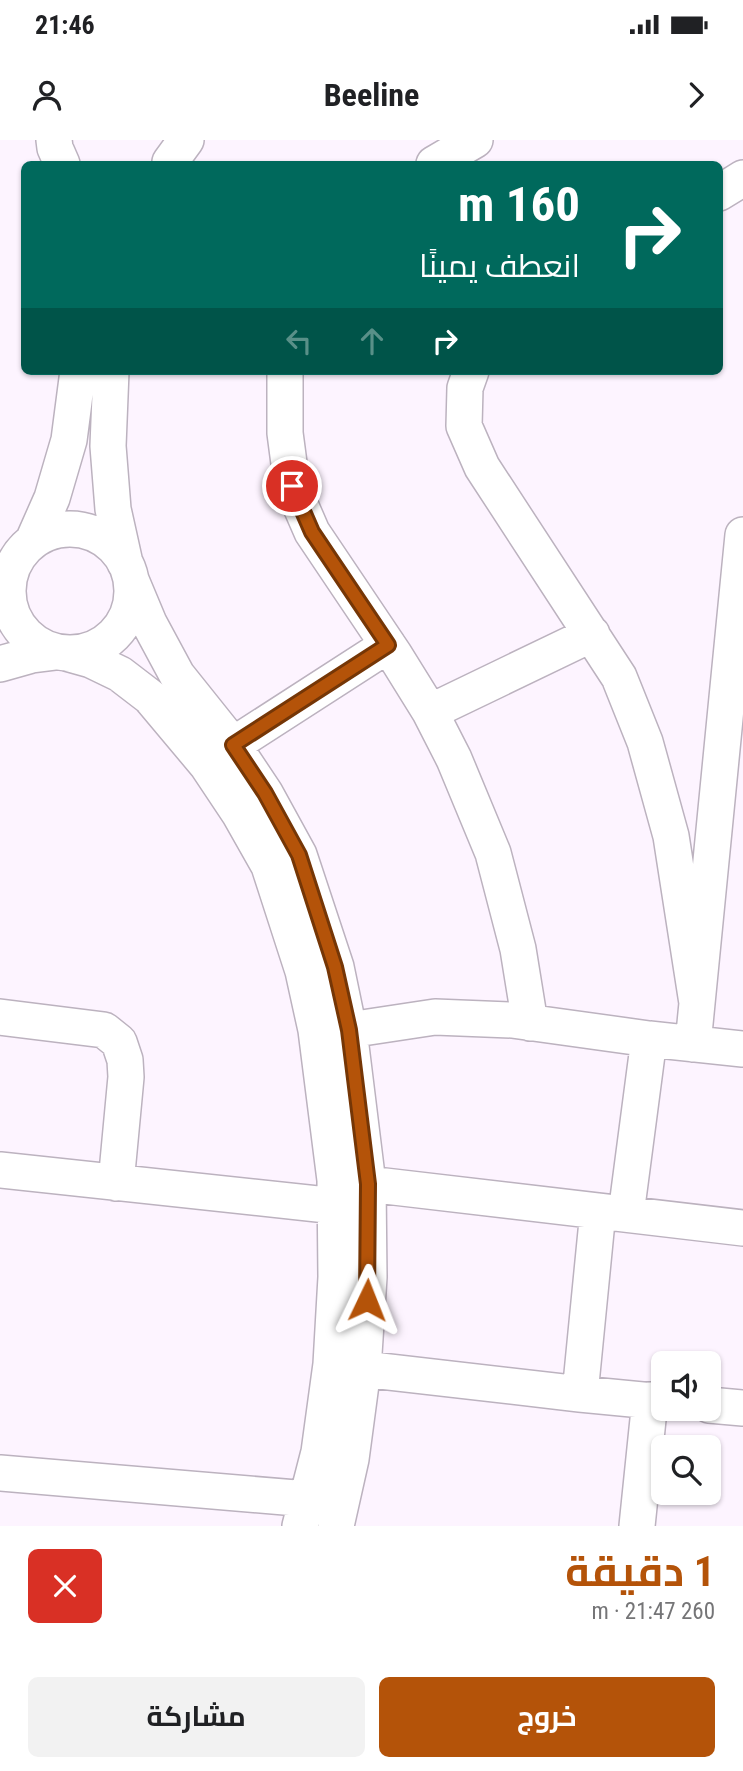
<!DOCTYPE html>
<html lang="ar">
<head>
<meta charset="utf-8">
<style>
  :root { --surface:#fff; --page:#f2f2f2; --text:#202124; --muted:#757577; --accent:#b45309 }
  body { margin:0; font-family:"Roboto Condensed",Cairo,sans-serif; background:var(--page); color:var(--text); direction:rtl; height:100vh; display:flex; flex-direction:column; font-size:26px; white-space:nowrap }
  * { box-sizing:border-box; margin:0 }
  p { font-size:23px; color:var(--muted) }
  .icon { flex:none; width:38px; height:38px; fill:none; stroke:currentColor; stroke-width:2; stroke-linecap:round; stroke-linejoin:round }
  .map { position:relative; height:1386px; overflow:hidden; direction:ltr }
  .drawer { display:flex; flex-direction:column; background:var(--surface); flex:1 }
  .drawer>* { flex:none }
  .banner { position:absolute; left:21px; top:21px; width:702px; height:214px; border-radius:10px; box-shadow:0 2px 5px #0004; direction:rtl; background:#00695c; color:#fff; overflow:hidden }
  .fabs { position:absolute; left:651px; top:1211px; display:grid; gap:14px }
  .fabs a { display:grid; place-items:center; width:70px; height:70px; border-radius:10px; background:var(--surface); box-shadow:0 2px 5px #0004; font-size:35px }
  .pin { position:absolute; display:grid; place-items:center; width:60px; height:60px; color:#fff; margin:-30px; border:4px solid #fff; border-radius:50%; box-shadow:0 2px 7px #0007 }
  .me { position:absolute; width:77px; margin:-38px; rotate:2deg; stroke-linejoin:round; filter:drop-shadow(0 0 5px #0008) }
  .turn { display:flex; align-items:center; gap:24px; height:147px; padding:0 28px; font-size:32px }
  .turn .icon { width:91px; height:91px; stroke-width:2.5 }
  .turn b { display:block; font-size:49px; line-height:60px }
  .lanes { display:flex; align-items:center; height:66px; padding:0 28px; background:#0003; justify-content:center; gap:35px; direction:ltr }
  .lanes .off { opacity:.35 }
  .round { display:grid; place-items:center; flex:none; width:74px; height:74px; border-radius:10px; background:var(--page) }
  .head { display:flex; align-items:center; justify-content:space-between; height:119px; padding:0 28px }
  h1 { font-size:42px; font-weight:700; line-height:52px; color:var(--accent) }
  .cta { display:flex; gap:14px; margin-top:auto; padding:14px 28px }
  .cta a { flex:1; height:80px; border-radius:10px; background:var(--accent); color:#fff; font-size:28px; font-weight:700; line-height:80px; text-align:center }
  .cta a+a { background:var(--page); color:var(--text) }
  .status { display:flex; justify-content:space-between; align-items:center; height:49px; padding:0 35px; background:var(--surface); direction:ltr }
  .status svg { height:19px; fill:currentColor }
  header { display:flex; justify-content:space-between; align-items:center; height:91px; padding:0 28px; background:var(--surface); font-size:32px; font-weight:700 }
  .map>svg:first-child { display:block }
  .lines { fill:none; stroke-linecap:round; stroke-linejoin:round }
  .minor-casing { stroke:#bcb2bf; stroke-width:38 }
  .minor { stroke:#fff; stroke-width:35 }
  .route-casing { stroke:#753606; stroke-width:18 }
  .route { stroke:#b45309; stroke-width:12 }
</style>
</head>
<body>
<div class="status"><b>21:46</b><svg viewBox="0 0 49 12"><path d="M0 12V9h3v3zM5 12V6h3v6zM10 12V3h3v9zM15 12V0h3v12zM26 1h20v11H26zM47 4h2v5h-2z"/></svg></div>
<header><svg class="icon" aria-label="forward" viewBox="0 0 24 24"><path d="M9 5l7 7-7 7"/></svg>Beeline<svg class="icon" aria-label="person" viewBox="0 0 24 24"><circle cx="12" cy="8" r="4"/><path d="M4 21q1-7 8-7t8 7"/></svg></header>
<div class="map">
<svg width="743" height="1386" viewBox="0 0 743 1386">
  <rect width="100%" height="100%" fill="#fdf4ff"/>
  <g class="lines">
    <defs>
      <path id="minor" d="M54,0l1,8 7,16
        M170,22l16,-22
        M434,24l41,-24
        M719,53l24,-15
        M111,231l-3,75 5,63 12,54
        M285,231v62l7,53 20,46 82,122 36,58 24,47 39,94 25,96 12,74
        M471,231l-6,17 -1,38 18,41 137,210 26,65 26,94 26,167
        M8 451a62 62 0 1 1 124 0a62 62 0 1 1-124 0Z
        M33,401l19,-43 17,-58 9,-69
        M131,440l18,43 28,52 56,70 32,48 34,62 37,112 13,63 19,154 1,93 -6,92 -12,90 -15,67
        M66,513l25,7 29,14 30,23 57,68 32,48 30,53 34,105 13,59 19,150 1,97 -5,87 -12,88 -19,74
        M0,524l32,-9 24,-3
        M430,572l162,-78
        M233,605l155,-100
        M0,877l104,13 15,12 6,18 1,17 -10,106
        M349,890l86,-13 77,3 137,19 94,10
        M693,904l50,-509
        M0,1030l336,36
        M368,1044l375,44
        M626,1074l23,-175
        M363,1229l217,25 83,8
        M580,1254l18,-183
        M709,1265l34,3
        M0,1333l308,26
        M637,1386l13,-126"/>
    </defs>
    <use href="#minor" class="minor-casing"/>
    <use href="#minor" class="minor"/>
  </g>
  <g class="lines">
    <defs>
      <path id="route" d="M292,346l20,46 76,113 -155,100 32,48 34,62 36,112 14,63 19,154 -1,116"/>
    </defs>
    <use href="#route" class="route-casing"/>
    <use href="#route" class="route"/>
  </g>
</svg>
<div class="fabs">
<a><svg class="icon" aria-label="sound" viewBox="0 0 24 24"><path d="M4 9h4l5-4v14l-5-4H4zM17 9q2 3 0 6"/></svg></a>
<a><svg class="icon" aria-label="search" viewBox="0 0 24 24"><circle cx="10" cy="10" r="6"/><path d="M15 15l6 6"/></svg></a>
</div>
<div class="pin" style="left:292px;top:346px;background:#d93025"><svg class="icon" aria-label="arrive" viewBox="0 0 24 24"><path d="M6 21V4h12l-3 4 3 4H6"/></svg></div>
<svg class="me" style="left:367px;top:1160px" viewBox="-20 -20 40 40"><path d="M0-17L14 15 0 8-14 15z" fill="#b45309" stroke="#fff" stroke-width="4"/></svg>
<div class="banner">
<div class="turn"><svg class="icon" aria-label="right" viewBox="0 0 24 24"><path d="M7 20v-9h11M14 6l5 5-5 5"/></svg><div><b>160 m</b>انعطف يمينًا</div></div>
<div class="lanes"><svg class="icon off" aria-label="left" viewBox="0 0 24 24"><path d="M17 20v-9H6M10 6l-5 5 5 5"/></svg><svg class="icon off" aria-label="ahead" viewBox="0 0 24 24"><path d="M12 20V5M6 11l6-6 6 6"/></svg><svg class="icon" aria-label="right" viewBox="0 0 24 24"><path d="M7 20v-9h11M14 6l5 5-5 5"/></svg></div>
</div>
</div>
<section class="drawer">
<div class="head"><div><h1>1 دقيقة</h1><p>260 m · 21:47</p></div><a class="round" style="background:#d93025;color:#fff"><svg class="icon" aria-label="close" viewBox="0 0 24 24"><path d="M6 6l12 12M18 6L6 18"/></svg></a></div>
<div class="cta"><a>خروج</a><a>مشاركة</a></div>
</section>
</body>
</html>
